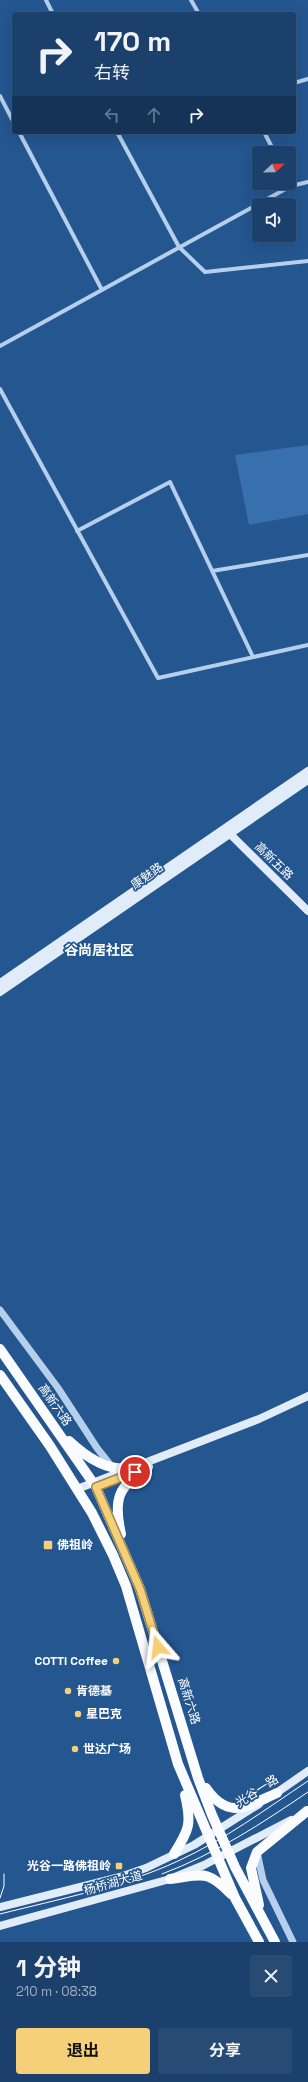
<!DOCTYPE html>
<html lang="zh">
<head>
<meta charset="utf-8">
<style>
  :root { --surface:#1b406c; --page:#284b74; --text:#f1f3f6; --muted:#a0afc2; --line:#39597f; --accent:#f6cf79 }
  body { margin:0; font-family:"Space Grotesk","Noto Sans SC",sans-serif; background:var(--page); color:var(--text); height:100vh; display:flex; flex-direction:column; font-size:15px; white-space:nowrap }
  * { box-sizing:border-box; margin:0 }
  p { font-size:13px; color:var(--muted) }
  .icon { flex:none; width:22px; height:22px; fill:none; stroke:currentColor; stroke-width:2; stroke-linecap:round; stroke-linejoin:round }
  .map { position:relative; height:1942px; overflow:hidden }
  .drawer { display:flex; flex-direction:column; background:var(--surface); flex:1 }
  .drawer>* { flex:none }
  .top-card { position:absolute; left:12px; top:12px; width:284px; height:122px; border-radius:4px; box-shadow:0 4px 16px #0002,0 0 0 1px var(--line); background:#1b406c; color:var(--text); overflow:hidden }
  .needle { width:26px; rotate:68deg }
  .fabs { position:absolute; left:252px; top:146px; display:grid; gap:8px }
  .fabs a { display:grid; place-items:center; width:44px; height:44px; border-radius:4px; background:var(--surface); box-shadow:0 4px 16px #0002,0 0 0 1px var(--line); font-size:20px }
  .pin { position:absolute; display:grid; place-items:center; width:34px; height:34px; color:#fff; margin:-17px; border:2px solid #fff; border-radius:50%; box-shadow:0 1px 4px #0007 }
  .me { position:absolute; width:44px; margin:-22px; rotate:343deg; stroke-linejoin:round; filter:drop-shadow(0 0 3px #0008) }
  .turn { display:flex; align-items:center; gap:14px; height:84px; padding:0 16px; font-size:18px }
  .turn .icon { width:52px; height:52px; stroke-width:2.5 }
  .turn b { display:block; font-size:28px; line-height:34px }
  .lanes { display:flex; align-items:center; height:38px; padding:0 16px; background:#0003; justify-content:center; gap:20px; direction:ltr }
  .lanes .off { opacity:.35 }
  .round { display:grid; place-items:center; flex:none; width:42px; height:42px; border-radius:4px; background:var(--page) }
  .summary { display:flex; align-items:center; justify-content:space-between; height:68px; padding:0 16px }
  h1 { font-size:24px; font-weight:700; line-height:30px }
  .action { display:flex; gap:8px; margin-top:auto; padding:8px 16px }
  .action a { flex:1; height:46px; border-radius:4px; background:var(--accent); color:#111; font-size:16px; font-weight:700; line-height:46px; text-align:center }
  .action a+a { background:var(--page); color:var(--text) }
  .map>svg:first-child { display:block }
  .green { fill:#3870ad }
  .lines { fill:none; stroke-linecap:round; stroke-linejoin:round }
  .minor { stroke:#b5cfec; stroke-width:4 }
  .tertiary { stroke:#b5cfec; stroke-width:7 }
  .secondary { stroke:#e1ecf9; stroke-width:8 }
  .primary { stroke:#fafcff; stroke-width:10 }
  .tram { stroke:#fff; stroke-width:1 }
  .route-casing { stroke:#a0874f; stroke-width:10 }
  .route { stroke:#f6cf79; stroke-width:7 }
  .poi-dot { fill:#f6cf79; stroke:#245690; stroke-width:1.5 }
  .labels { text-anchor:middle; stroke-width:3.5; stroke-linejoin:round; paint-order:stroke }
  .street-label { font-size:12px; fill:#fff; stroke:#245690 }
  .poi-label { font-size:12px; font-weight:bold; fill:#fff; stroke:#245690; text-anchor:start }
  .quarter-label { font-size:14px; font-weight:bold; fill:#fff; stroke:#245690 }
</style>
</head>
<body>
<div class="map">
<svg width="308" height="1942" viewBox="0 0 308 1942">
  <rect width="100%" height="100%" fill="#245690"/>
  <path class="green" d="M308,445v69l-59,11 -14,-70z"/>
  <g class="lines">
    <path class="minor" d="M46,0l7,14
      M191,0l8,14
      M294,83l14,-4
      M0,96l14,27
      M19,132l83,158
      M117,132l62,115 26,25 103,-11
      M264,132l11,21
      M0,346l291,-160 17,-4
      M0,389l158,289 150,-33
      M77,531l93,-49 83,175
      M212,571l96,-16"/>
    <path class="tertiary" d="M0,1310l58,78 39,60 15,19
      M257,1852l6,28 30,62"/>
    <path class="secondary" d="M226,830l82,81
      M0,983l308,-212
      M0,992l308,-212
      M77,1489l182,-70 49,-23
      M272,1796l36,-25
      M0,1907l120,-30 26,-9 48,-23 65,-41
      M0,1926l170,-47 34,-14 87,-45"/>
    <path class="primary" d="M0,1349l96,138 44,102 58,189 14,37 23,52 40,75
      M0,1375l50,71 42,67 21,42 13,31 52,178 57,134 24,44
      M69,1441c17,16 43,34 67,25
      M121,1534c-8,-35 -3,-48 27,-67
      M206,1788c23,33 41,18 71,5
      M174,1854c15,-24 18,-30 11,-59
      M170,1879c33,-4 37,-10 61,15
      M259,1905l-8,-37 6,-16 50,-41"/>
    <path class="tram" d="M162,1874c53,-20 99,-50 146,-82
      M0,1898l4,-12v-12
      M0,1914c59,-15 122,-27 178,-53 46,-21 88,-52 130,-80"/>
  </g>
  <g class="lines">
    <defs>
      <path id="route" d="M135,1472l-39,15 44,102 18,58"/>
    </defs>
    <use href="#route" class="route-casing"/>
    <use href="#route" class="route"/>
  </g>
  <g class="poi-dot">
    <rect x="43" y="1540" width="10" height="10" rx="2"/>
    <circle cx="116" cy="1661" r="4"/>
    <circle cx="68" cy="1691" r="4"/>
    <circle cx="78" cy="1714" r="4"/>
    <circle cx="75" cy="1749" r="4"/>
    <rect x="115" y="1862" width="8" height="8" rx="2"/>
  </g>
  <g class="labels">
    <g class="street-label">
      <text transform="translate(274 861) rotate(44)" y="4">高新五路</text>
      <text transform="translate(147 876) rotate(-35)" y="4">康魅路</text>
      <text transform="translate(55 1405) rotate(55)" y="4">高新六路</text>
      <text transform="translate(189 1701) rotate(73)" y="4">高新六路</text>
      <text transform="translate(257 1791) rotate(-33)" y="4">光谷一路</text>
      <text transform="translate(113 1883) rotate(-16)" y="4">杨桥湖大道</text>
    </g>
    <g class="poi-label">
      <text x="57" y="1549">佛祖岭</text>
      <text x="108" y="1665" text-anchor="end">COTTI Coffee</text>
      <text x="76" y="1695">肯德基</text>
      <text x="86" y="1718">星巴克</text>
      <text x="83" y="1753">世达广场</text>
      <text x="111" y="1870" text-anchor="end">光谷一路佛祖岭</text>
    </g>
    <g class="quarter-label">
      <text x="99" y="955">谷尚居社区</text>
    </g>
  </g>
</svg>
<div class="fabs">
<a><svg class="needle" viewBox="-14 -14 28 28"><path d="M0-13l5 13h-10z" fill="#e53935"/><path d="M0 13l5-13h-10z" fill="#a0afc2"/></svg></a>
<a><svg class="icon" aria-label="sound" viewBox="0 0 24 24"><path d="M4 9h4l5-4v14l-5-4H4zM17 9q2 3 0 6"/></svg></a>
</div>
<div class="pin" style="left:135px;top:1472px;background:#d93025"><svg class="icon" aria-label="arrive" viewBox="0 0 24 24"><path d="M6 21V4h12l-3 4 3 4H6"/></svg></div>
<svg class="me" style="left:158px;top:1647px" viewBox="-20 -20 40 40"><path d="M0-17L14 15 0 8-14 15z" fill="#f6cf79" stroke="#fff" stroke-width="4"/></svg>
<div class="top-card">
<div class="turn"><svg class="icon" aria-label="right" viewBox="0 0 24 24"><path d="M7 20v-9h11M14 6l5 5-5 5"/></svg><div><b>170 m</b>右转</div></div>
<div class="lanes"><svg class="icon off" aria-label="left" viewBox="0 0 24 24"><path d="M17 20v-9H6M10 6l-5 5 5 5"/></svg><svg class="icon off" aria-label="ahead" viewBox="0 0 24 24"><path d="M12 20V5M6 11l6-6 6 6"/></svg><svg class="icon" aria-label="right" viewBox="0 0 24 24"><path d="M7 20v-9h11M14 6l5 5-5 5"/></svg></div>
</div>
</div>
<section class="drawer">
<div class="summary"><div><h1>1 分钟</h1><p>210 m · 08:38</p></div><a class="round"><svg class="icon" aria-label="close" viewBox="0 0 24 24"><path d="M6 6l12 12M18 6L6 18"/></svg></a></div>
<div class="action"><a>退出</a><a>分享</a></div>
</section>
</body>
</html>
